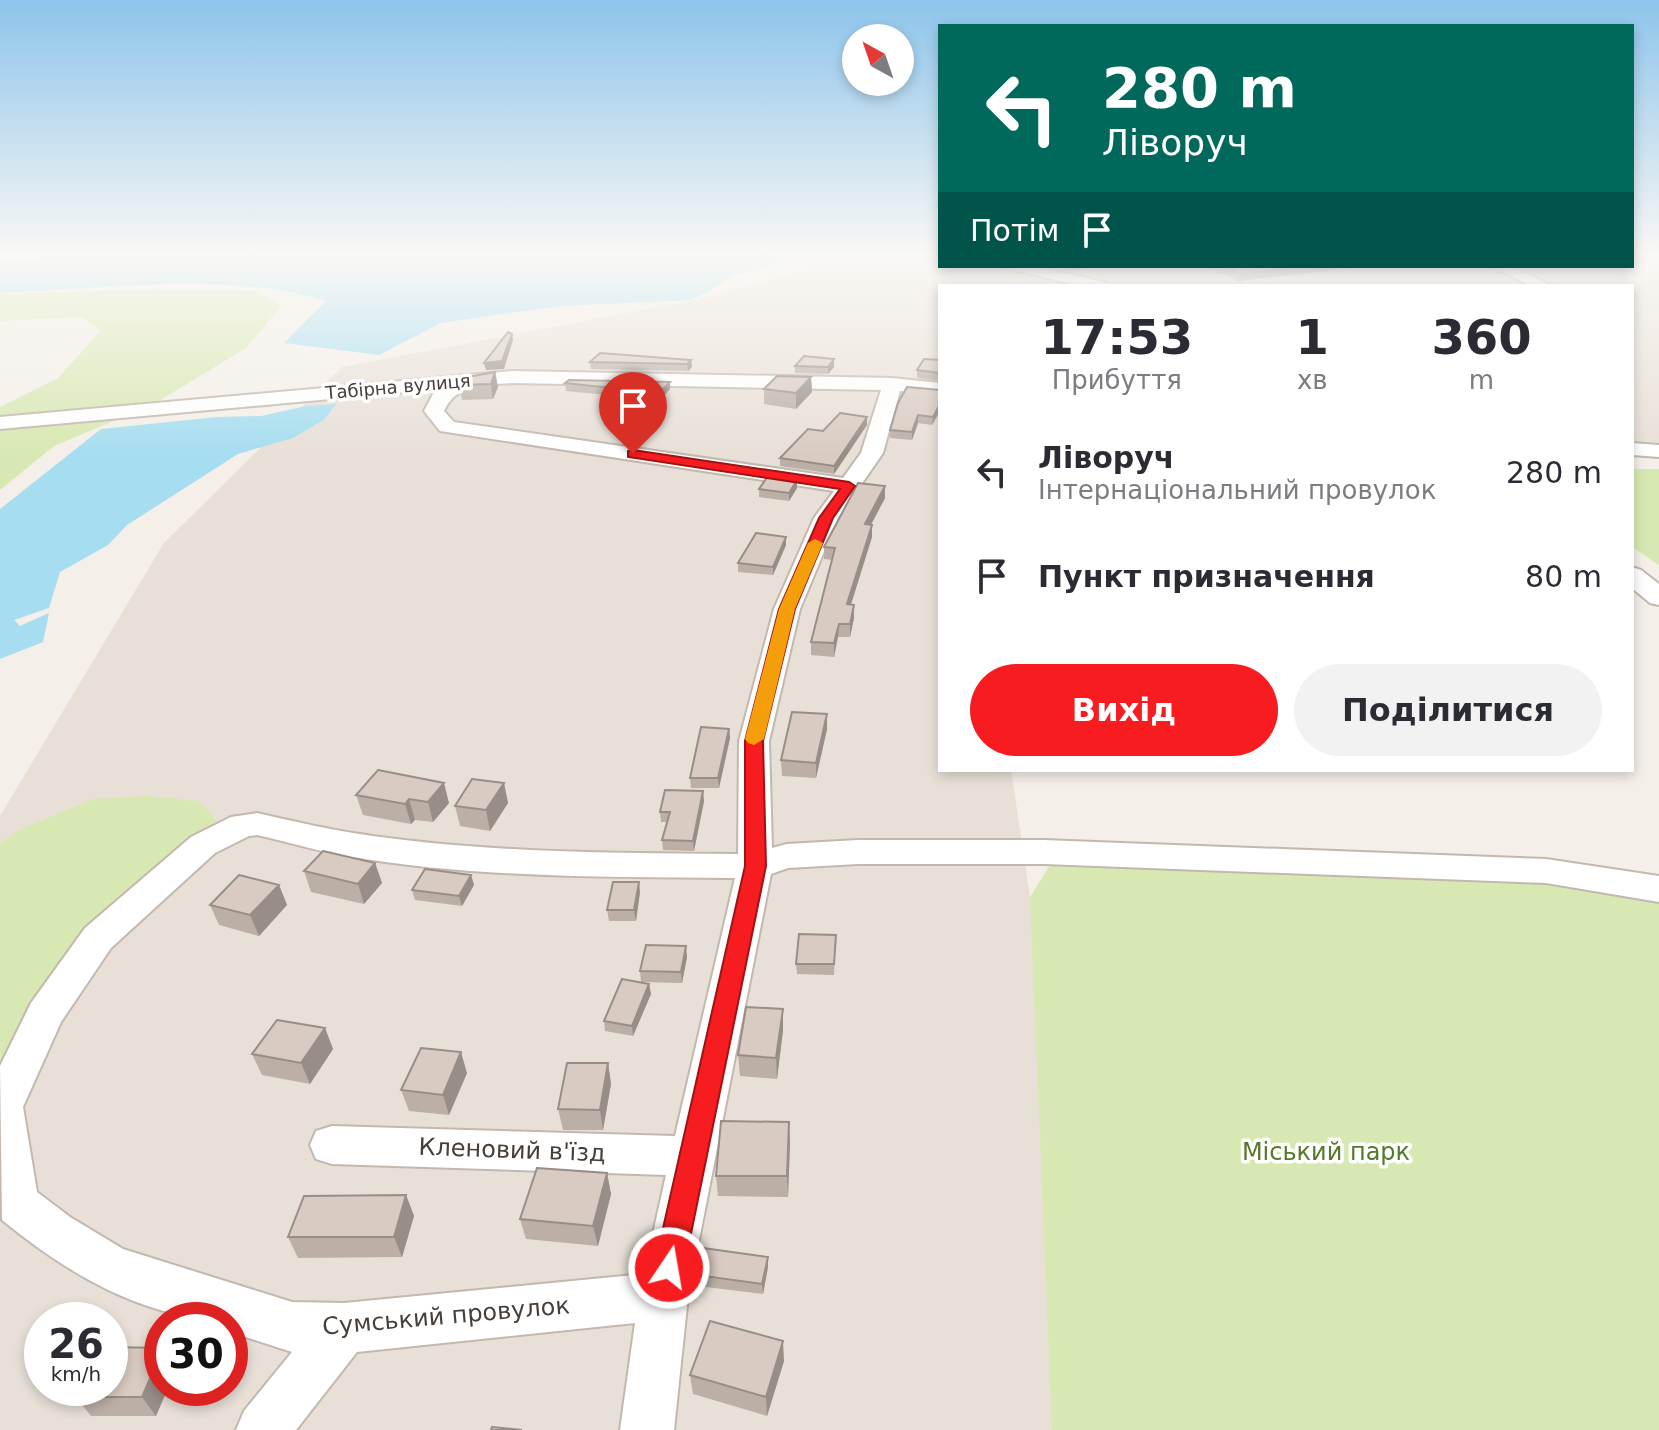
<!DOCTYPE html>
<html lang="uk">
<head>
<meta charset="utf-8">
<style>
  :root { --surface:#fff; --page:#f2f2f3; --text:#2b2b33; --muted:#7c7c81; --accent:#f71c1f }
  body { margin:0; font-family:"DejaVu Sans",sans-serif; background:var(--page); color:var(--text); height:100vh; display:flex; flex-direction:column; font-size:30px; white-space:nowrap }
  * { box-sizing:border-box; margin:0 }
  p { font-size:26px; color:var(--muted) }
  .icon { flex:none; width:44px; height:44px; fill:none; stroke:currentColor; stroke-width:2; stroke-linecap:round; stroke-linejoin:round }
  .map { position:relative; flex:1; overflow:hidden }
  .drawer { position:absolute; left:938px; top:284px; width:696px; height:488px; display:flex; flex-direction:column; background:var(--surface); border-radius:0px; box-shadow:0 4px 12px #0003 }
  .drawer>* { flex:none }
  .top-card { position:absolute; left:938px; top:24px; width:696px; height:244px; border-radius:0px; box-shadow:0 4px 12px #0003; background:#00695c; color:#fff; overflow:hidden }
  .needle { width:52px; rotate:320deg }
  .fabs { position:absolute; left:842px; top:24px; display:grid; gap:16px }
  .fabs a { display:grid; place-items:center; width:72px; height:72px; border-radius:50%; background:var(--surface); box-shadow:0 4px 12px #0003; font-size:40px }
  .speed { position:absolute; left:24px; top:1302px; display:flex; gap:16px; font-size:40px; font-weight:700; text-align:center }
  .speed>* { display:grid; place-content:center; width:104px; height:104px; border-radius:50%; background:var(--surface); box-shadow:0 4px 12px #0003; line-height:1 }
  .speed small { font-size:20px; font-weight:400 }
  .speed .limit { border:12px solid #d22; background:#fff; color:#111 }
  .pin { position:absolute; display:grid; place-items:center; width:68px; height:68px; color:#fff; margin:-82px -34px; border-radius:50% 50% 50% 0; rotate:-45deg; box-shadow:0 0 8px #0007 }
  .pin .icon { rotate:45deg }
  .me { position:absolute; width:88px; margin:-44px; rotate:12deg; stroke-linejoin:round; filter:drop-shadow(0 0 6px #0008) }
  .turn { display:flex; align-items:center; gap:28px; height:168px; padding:0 32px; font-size:36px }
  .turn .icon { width:104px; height:104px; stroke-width:2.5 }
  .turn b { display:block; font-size:56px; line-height:68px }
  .then { display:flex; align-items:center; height:76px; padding:0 32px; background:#0003; gap:16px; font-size:30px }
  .eta { display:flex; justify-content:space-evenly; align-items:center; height:136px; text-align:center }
  .eta b { font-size:48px; font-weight:600; line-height:56px }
  .primary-button { display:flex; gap:16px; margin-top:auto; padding:16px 32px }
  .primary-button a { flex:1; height:92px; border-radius:48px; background:var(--accent); color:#fff; font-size:32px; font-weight:600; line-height:92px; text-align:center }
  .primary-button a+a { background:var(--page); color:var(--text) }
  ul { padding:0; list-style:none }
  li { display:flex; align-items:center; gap:24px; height:104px; padding:0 32px }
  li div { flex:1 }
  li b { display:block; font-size:30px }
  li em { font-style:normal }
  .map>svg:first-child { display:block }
  .residential { fill:#e8e0d7; fill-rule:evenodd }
  .green { fill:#d8e8b2 }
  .water { fill:#a6ddf0 }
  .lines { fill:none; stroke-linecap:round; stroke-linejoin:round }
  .minor-casing { stroke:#c2b8ae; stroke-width:4 }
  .minor { fill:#fff; fill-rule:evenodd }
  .wall { fill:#bbafa6 }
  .shaded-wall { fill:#988e87 }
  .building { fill:#d9cbc1; stroke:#988e87; stroke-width:2 }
  .route { fill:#f71c1f; stroke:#a11214; stroke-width:2 }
  .slow { fill:#f59e0b }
  .labels { text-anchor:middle; stroke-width:7; stroke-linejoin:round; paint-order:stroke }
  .far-street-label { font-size:18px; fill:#473e37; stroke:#fff }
  .near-street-label { font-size:24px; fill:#473e37; stroke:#fff }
  .near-park-label { font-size:24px; fill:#55792a; stroke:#fff }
</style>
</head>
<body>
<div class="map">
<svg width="1659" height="1430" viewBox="0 0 1659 1430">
  <rect width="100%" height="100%" fill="#f4efe8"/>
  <path class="residential" d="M855,255h85v11h692v-11h27v190h-27v-159h-692v484h71l19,127 34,533h-1064v-614l164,-273 178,-176 364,-69zM42,1320h68v68h-68zM162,1320h68v68h-68z"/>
  <path class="green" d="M155,289l101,2 25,15 -35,42 -92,56 -100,42 -54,44v-83l58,-29 43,-48 -20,-13 -81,4v-27z
    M1632,469h27v96l-27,-18z
    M147,796l52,5 20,23 -197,214 -22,52v-247l17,-12 76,-32z
    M1052,862l497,21 110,16v531h-607l-22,-533z"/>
  <path class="water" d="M82,255h732l-78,20 -44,25 -133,6 -118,17 -62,32 -95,-12 42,-42c-95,-30 -226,-12 -326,-8v-34z
    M336,404l-11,15 -32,19 -55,16 -111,71 -19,20 -48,27 -11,36 -35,12 6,6 29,-13 -6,29 -43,17v-150l101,-80 116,-12 44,-1 45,-10z"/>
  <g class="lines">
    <defs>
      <path id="minor" d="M1006,266h28l73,17 2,3h-29l-71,-17z
        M1492,266h21l39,20h-21z
        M512,371l380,7 48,5v12l-40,-4 -17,62 -45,65 -38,91 -31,132 3,107 15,-4 71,-4h186l502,19 113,17v26l-113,-19 -502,-19h-186l-70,4 -17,6 -83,422 -14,134h-54l15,-107 -278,29 -61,78h-60l8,-19 48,-59 -62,-20v-12c-86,0 -163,-47 -228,-100l-2,-154 31,-63 54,-75 106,-91 40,-20 26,-4c32,7 64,15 96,20 127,20 257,20 385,21l1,-113 35,-132 40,-91 20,-27 -394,-60 -16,-20 9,-17 7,-5 -440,40v-12zM512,383l369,7 -20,63 -18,25 -389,-56 -10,-11c12,-28 42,-26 68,-28zM257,835c32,7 63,17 95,22 126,21 256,20 383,21l-60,258 -343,-10 -16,5 -6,14 6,14 16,5 334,11 -22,99 -300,29 -52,-1 -169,-53 -53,-32 -33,-25 -14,-85 38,-85 50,-74 104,-95 34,-17z
        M1632,443l27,2v12l-27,-2z
        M1632,567l9,3 18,14v21l-9,-2 -18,-15z"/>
    </defs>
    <use href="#minor" class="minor-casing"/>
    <use href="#minor" class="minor"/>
  </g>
  <path class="wall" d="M1051,266h43l-25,5z
    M1210,266h140v2l-113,13z
    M691,360l1,7 -4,4 -97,-2 -1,-7z
    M940,360v21l-23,-3v-8z
    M795,366l39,1 -6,7 -33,-1z
    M495,372l3,15 -5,12 -31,1 -3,-15z
    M811,377l1,15 -16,17 -32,-5v-15z
    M670,382v7l-10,11 -94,-9 -1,-8z
    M940,390v21l-8,14 -14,-2 -6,17 -22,-2v-8z
    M867,425l-33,49 -54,-8v-8l43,-27z
    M797,480v8l-8,13 -30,-4v-8z
    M885,486v12l-14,27 1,12 -21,67 3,14 -4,19h-12l-4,20 -23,-2v-13l21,-82 -8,-1v-12z
    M786,545l-13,30 -35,-3v-9z
    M729,729l1,9 -11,50h-28l-1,-10z
    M827,729l-11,49 -34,-2 -1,-16z
    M504,783l4,20 -18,28 -30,-5 -5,-20z
    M356,795l93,8 -16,19 -18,-2 -4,4 -48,-9z
    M704,801l-10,50 -31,-1 -1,-10 5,-18h-6l-1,-10z
    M375,863l7,20 -18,21 -53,-12 -7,-21z
    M471,875l3,10 -12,21 -47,-6 -3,-10z
    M279,885l8,20 -28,31 -40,-11 -9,-20z
    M640,892l-4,29h-27l-2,-11z
    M836,935l-2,40 -37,-1 -1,-10z
    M687,957l-5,26 -41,-1 -1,-11z
    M649,984l2,10 -18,42 -28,-5 -1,-10z
    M783,1009v21l-6,49 -37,-3 -2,-21z
    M325,1028l8,21 -23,35 -48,-9 -10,-21z
    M608,1063l3,21 -8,46h-40l-5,-21z
    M467,1073l-18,42 -40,-4 -8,-21z
    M790,1143l-2,54 -70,-1 -2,-20z
    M607,1173l4,21 -13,52 -72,-7 -6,-20z
    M406,1195l8,21 -12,41 -104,1 -10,-21z
    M768,1257v10l-5,27 -65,-8 -1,-11z
    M784,1361l-17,55 -74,-22 -3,-19z
    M162,1388h6l-12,28h-65l-15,-19z"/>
  <path class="shaded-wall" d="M1070,266h24l-25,5z
    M1316,266h34v2l-113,13 2,-7z
    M512,334l1,6 -9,29 -18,1 -2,-7z
    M834,359v8l-6,7v-7z
    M691,360l1,7 -4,4 -1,-7z
    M495,372l3,15 -5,12 -2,-15z
    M811,377l1,15 -16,17v-16z
    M670,382v7l-10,11 -1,-7z
    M940,404v7l-8,14 1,-8z
    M918,415v8l-6,17v-8z
    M867,417v8l-33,49v-8z
    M797,480v8l-8,13v-8z
    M885,486v12l-20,38v-12z
    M872,525v12l-25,80v-13z
    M786,537v8l-13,30v-8z
    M854,605v13l-4,19v-13z
    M839,624l-1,13 -4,20v-14z
    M827,714v15l-11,49v-15z
    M729,729l1,9 -11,50 -1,-10z
    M444,783l5,20 -16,19 -5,-20z
    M504,783l4,20 -18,28 -4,-21z
    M703,791l1,10 -10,50 -1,-10z
    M409,799l6,21 -4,4 -6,-20z
    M375,863l7,20 -18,21 -6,-20z
    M471,875l3,10 -12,21 -3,-10z
    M639,882l1,10 -4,29 -2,-11z
    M279,885l8,20 -28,31 -9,-21z
    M686,946l1,11 -5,26 -1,-11z
    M649,984l2,10 -18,42 -1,-10z
    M783,1009v21l-6,49 -1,-21z
    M325,1028l8,21 -23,35 -9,-21z
    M461,1052l6,21 -18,42 -6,-20z
    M608,1063l3,21 -8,46 -3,-20z
    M789,1122l1,21 -2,54 -1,-21z
    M607,1173l4,21 -13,52 -5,-20z
    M406,1195l8,21 -12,41 -8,-20z
    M768,1257v10l-5,27 -1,-10z
    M783,1341l1,20 -17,55 -1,-19z
    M162,1351v37h6l-12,28 -14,-19z"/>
  <path class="building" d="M1223,266h93l-77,8z
    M508,332l4,2 -10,27 -18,2z
    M600,353l91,7 -4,4 -97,-2z
    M804,356l30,3 -6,8 -33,-1z
    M924,359l16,1v13l-23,-3z
    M495,372l-4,12 -32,1 3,-7z
    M777,376l34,1 -15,16 -32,-4z
    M569,380l101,2 -11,11 -94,-10z
    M907,387l33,3v14l-7,13 -15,-2 -6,17 -22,-2 8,-27z
    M840,413l27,4 -33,49 -54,-8 28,-29 15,2z
    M768,476l29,4 -8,13 -30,-4z
    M858,483l27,3 -20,38 7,1 -25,79 7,1 -4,19h-11l-5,19 -23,-1 24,-94 -11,-1z
    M756,533l30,4 -13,30 -35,-4z
    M792,712l35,2 -11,49 -35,-3z
    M701,727l28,2 -11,49h-28z
    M378,770l66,13 -16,19 -19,-3 -4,5 -49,-9z
    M472,779l32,4 -18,27 -31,-4z
    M665,790l38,1 -10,50 -31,-1 8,-28h-10z
    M323,851l52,12 -17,21 -54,-13z
    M425,869l46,6 -12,21 -47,-6z
    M239,875l40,10 -29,30 -40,-10z
    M613,882h26l-5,28h-27z
    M799,934l37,1 -2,29h-38z
    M646,945l40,1 -5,26 -41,-1z
    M622,979l27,5 -17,42 -28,-5z
    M746,1007l37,2 -7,49 -38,-3z
    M277,1020l48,8 -24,35 -49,-9z
    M421,1048l40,4 -18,43 -42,-5z
    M567,1063h41l-8,47 -42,-1z
    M721,1121l68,1 -2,54h-71z
    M537,1168l70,5 -14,53 -73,-7z
    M406,1195l-12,42h-106l16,-41z
    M703,1248l65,9 -6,27 -65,-9z
    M710,1321l73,20 -17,56 -76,-22z
    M110,1347l52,1v3l-20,46h-66l4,-9h30z
    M492,1427l30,3h-31z"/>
  <linearGradient id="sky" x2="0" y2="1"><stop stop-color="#8dc4eb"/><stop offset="0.56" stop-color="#faf8f5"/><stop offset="1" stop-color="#faf8f5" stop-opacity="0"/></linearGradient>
  <rect width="1659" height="455" fill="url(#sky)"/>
  <path class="route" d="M633,450l216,32 6,4 -22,32 -38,91 -32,132 3,125 -82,402 -5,10 -10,4 -10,-4 -5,-10 91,-402v-125l34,-132 40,-91 21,-29 -212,-32v-6z"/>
  <path class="slow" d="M815,539l8,4 -28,66 -31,130 -10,6 -6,-2 -3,-4 34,-130 29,-66z"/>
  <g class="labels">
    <g class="far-street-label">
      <text transform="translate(398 387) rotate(-5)" y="6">Табірна вулиця</text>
    </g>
    <g class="near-street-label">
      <text transform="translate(512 1150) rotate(2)" y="8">Кленовий в'їзд</text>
      <text transform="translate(446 1316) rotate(-5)" y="8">Сумський провулок</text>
    </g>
    <g class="near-park-label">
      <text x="1326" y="1160">Міський парк</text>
    </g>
  </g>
</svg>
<div class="fabs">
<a><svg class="needle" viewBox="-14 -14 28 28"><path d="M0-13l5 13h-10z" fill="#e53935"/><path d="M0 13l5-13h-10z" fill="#7c7c81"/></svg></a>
</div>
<div class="speed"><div>26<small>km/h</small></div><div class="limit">30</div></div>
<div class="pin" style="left:633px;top:454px;background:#d93025"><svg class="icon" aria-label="arrive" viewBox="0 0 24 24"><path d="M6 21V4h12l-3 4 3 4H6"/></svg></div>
<svg class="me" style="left:669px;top:1268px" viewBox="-20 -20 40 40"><circle r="17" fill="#f71c1f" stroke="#fff" stroke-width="3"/><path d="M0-11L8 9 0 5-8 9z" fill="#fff"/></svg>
<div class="top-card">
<div class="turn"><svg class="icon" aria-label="left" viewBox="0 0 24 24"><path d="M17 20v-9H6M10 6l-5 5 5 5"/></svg><div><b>280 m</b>Ліворуч</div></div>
<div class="then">Потім<svg class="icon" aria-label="arrive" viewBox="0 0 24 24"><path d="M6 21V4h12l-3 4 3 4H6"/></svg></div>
</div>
<section class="drawer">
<div class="eta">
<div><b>17:53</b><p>Прибуття</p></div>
<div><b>1</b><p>хв</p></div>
<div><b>360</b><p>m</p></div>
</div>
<ul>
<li><svg class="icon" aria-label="left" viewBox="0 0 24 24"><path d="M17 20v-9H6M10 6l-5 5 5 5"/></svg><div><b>Ліворуч</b><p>Інтернаціональний провулок</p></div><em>280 m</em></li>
<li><svg class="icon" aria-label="arrive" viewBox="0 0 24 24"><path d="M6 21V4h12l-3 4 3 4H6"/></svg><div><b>Пункт призначення</b></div><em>80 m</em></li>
</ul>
<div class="primary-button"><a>Вихід</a><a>Поділитися</a></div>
</section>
</div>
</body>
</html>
